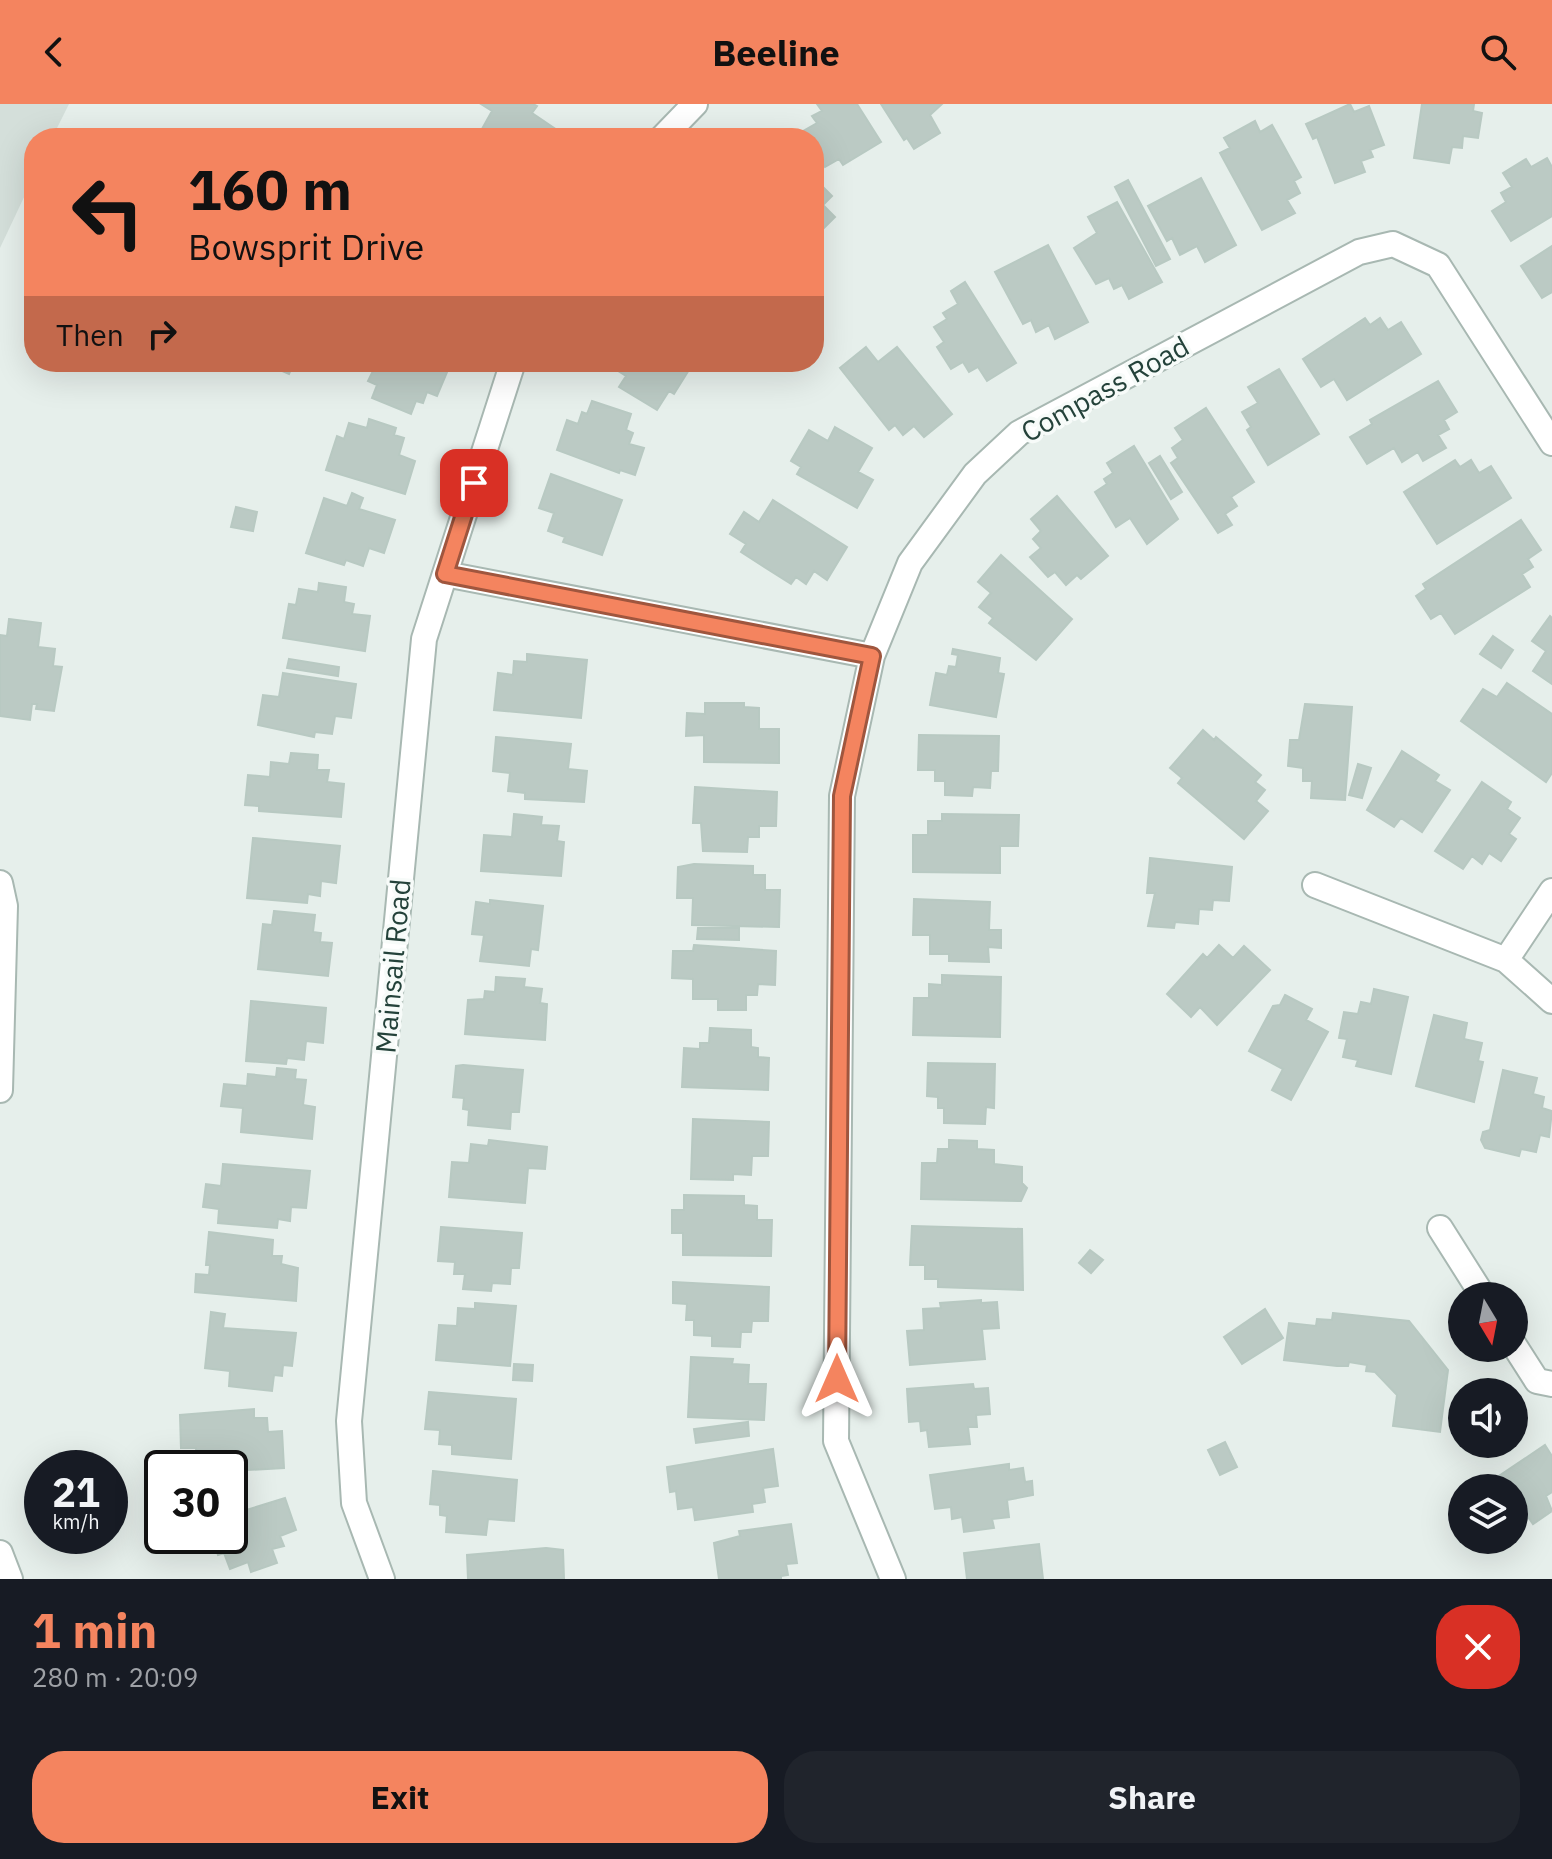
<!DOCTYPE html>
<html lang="en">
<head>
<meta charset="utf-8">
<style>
  :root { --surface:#171b24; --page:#20242c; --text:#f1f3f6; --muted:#9ea1a6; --accent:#f4845f }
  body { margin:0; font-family:"IBM Plex Sans",sans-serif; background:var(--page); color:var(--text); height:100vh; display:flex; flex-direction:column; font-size:30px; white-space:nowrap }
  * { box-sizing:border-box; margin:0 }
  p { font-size:26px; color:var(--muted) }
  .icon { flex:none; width:44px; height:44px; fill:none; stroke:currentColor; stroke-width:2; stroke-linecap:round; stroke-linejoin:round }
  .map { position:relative; height:1475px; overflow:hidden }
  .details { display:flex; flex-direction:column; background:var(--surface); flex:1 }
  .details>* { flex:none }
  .guide { position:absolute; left:24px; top:24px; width:800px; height:244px; border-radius:32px; box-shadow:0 8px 32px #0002; background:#f4845f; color:#111; overflow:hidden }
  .needle { width:52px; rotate:170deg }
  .tools { position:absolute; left:1448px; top:1178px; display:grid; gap:16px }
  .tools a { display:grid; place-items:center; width:80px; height:80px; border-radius:50%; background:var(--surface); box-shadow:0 8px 32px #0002; font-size:40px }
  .speed { position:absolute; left:24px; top:1346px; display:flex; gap:16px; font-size:40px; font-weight:700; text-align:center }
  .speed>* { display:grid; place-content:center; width:104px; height:104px; border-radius:50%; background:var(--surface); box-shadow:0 8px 32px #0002; line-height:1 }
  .speed small { font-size:20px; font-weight:400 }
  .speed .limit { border:4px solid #111; border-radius:12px; background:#fff; color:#111 }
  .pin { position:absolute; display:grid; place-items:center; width:68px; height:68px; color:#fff; margin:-34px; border-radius:16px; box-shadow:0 4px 12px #0006 }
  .me { position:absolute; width:88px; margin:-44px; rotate:0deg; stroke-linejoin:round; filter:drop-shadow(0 0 6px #0008) }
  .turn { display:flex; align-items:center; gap:28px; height:168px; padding:0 32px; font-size:36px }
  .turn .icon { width:104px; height:104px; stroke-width:2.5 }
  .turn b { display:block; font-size:56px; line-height:68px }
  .then { display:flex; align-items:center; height:76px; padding:0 32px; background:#0003; gap:16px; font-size:30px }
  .round { display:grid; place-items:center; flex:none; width:84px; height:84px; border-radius:32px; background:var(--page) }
  .head { display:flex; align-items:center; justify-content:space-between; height:136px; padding:0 32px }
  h1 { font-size:48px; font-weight:700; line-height:60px; color:var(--accent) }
  .action { display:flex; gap:16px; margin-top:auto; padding:16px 32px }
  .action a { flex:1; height:92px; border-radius:32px; background:var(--accent); color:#111; font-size:32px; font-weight:700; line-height:92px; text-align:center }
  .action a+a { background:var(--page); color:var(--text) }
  header { display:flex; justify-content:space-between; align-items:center; height:104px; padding:0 32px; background:var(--accent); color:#111; font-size:36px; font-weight:700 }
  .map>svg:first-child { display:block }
  .built { fill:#d4dfda }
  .building { fill:#bbcac4; stroke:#b8c9c2; stroke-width:2 }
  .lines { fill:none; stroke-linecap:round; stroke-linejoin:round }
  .minor-casing { stroke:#a8b8b2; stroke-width:28 }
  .minor { stroke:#fff; stroke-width:24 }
  .route-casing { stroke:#9f563e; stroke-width:20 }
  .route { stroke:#f4845f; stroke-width:14 }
  .labels { text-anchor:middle; stroke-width:7; stroke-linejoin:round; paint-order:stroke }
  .street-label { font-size:28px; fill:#24423a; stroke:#f7fbf9 }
</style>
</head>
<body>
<header><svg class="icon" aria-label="back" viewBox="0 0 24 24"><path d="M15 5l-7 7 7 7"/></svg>Beeline<svg class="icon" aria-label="search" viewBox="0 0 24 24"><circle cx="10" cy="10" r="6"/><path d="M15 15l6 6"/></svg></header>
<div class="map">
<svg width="1552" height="1475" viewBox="0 0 1552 1475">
  <rect width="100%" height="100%" fill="#e6efeb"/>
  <path class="built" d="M0,0h69l-17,34h-18v38l-34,72z"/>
  <path class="building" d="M481,0h52l4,2 -5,7 34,23 -89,2 15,-27z
    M817,0h40l24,38 -38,23 -4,-6 -14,8 -11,-18v-11h-7l-4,-7 14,-8 -5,-7 10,-5z
    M881,0h61l-12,11 10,18 -26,16 -7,-11 -3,2z
    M1350,0l4,8 15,-6 15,39 -14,5 3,7 -12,4 4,11 -30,11 -18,-46 -4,2 -7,-15z
    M1422,0h52l-1,7 9,2 -4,25 -15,-2 -1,12 -10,-1 -3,16 -35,-5z
    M1255,17l5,11 12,-7 29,52 -7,4 6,12 -13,7 8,13 -33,17 -42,-77 10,-5 -6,-10z
    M1547,54l5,9v49l-41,25 -19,-30 14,-9 -5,-9 11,-6 -9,-14 23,-14 5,8z
    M814,74l18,18 -9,9 12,12 -17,17 -4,-3z
    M1201,74l35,67 -31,17 -8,-16 -17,9 -8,-17 -5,3 -19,-35z
    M1128,76l42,79 -14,7 -41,-79z
    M1117,98l45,80 -33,17 -7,-14 -8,4 -5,-11 -13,6 -22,-36 23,-15 -9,-16z
    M1048,141l40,77 -33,17 -6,-14 -13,7 -5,-12 -8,4 -28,-52z
    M1552,142v46l-10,6 -21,-32z
    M965,178l51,81 -29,18 -9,-14 -9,5 -6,-10 -12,7 -14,-22 7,-5 -10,-15 13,-8 -4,-6 15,-9 -7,-13z
    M1365,214l5,7 10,-7 8,12 13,-8 20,32 -74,46 -13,-21 -13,8 -18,-28z
    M866,243l12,15 19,-15 55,67 -28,23 -10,-11 -11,9 -8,-10 -6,5 -49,-62z
    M269,258h25l-5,12 -21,-9z
    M356,258h87l7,3 -13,31 -10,-4 -4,11 -7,-2 -5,13 -39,-16 5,-13 -9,-4 6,-12z
    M620,258h68l4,3 -18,29 -5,-3 -12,19 -38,-23 7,-11 -11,-7z
    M1279,265l40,65 -51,31 -21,-35 4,-3 -9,-15 16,-9 -10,-16z
    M1438,277l19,31 -13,8 5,9 -11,6 8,13 -23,13 -5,-9 -16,10 -8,-14 -27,16 -17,-27 22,-13 -2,-4z
    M592,297l39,13 -5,16 7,3 -4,11 15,4 -9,27 -15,-5 -1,3 -62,-23 10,-30 11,4 4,-12 5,2z
    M1206,304l48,74 -23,15 6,9 -12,8 7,11 -14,8 -47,-70 7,-5 -6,-10 11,-8 -8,-12z
    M369,315l27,9 -2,7 10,3 -5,17 16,6 -10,33 -79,-24 11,-34 7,3 5,-16 18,5z
    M835,323l37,21 -14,24 15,8 -16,28 -60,-34 4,-7 -10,-6 18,-31 19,11z
    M1134,342l44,73 -31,25 -17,-26 -14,9 -21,-35 12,-8 -3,-5 9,-6 -6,-10z
    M1160,352l22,36 -11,7 -22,-36z
    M1455,356l5,7 11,-7 8,13 12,-7 20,32 -74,46 -33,-52z
    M551,370l71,26 -20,55 -39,-13 2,-5 -17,-6 6,-18 -15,-5z
    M352,389l11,5 -4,11 36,11 -11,33 -15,-5 -6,18 -17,-6 -2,5 -38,-12 18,-55 23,8z
    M1057,392l51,60 -27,23 -4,-4 -11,10 -11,-13 -7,5 -18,-20 11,-9 -8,-9 8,-8 -10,-12z
    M773,396l74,47 -20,33 -13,-9 -8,13 -10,-7 -5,7 -50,-32 5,-8 -16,-10 14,-22 15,10z
    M236,403l21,5 -4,19 -22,-4z
    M1521,416l20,30 -13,9 5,8 -11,7 8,13 -75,47 -14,-21 -10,6 -15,-23 10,-7 -3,-5z
    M1001,451l71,64 -36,41 -47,-37 4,-5 -14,-11 12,-14 -13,-11z
    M319,479l27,4 -2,15 10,2 -2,10 18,2 -5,35 -82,-13 6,-34 7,1 3,-16 19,3z
    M1550,512l2,2v66l-19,-13 13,-20 -14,-10z
    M9,515l32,4 -3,24 17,2 -2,17 9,1 -8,44 -18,-2 1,-5h-5l-2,16 -30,-4v-81l7,1z
    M1493,532l20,14 -12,18 -21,-14z
    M953,545l47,9 -2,15 6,1 -8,43 -66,-12 6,-32 11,2 2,-9 7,1 2,-12 -6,-1z
    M527,550l60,6 -6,58 -87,-8 4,-37 15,2 1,-14 13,1z
    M289,555l50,8 -1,9 -51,-8z
    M283,569l73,11 -5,34 -16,-2 -3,18 -17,-2 -1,5 -56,-12 5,-30 16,2z
    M1507,579l45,31v59l-6,9 -85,-61 22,-32 14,8z
    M705,599h39v4l15,1v21h20v34l-75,-1v-27l-18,1 1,-23 18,1z
    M1305,600l47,3 -7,93 -34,-2 1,-17h-9v-13l-15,-2 2,-26h9z
    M1203,626l11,10 2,-3 45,38 -6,7 10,8 -9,11 12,10 -24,28 -66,-56 4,-5 -12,-10z
    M919,631l80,1 -1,35h-7l-1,17 -17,-1 -1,9 -27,-1v-14h-10v-11h-17z
    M496,633l75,7 -3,25 19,2 -3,31 -59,-3v-6l-17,-2 2,-18 -17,-2z
    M1402,647l37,24 -4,6 15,9 -28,42 -21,-14 -7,9 -27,-17z
    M291,649l27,2 -1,15h12l-2,12 17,2 -3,33 -82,-6v-5l-14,-1 3,-30 22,2 1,-15 18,2z
    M1358,660l13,4 -9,30 -13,-3z
    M1482,678l29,20 -4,7 13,9 -11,16 7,5 -15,22 -12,-8 -7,11 -10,-8 -9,13 -28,-18z
    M695,683l82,5 -1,34h-17v11h-11l-1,15 -44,-1 -2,-28h-8z
    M514,710l28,3 -1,8 18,1 -2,15 7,1 -3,34 -80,-5 3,-36 28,2z
    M942,710l77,1 -1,31h-18v27l-87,-1v-37h15v-14h14z
    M253,734l87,8 -4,37 -15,-2 -1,15 -12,-2 -1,9 -60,-5z
    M1150,754l82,9 -3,34 -16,-1 -1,10 -13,-1 -1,15 -23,-2 -1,6 -26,-2 7,-33h-8z
    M694,760l59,2v9h12v15h15l-1,37 -87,-2 1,-27h-16l1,-31z
    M914,795l76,3 -1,28h12v18l-13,-1 1,15 -40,-1v-7h-19v-19h-17z
    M490,796l53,6 -5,44 -7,-1 -2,17 -49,-5 4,-26 -12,-1 4,-32 14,2z
    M274,807l41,4 -2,17 8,1 -1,9 12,1 -4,33 -70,-7 5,-45 9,1z
    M698,824h41v12l-42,-1z
    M694,841l82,6 -1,34 -17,-1 -1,11h-11v15h-28v-11h-25v-20l-21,-1 1,-27h20z
    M1219,841l14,13 11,-12 26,24 -53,55 -17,-18 -9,10 -24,-23 36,-40 4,4z
    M942,871l59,2 -1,60 -87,-2 1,-37h15v-14l13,1z
    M496,873l29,2 -1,8 18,2 -2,14 7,1 -2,36 -80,-6 3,-34 16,-1 1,-8 10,1z
    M1374,885l34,8 -17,77 -35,-8 2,-6 -15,-3 4,-18 -8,-1 5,-26 14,2 3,-12 10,2z
    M1285,891l27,14 -6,11 22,12 -37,68 -19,-10 11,-21 -34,-18 24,-45 7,-1z
    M251,897l75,7 -3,35 -17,-2 -2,19 -17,-2 -1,6 -40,-3z
    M1434,911l33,8 -3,16 18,4 -4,18 5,1 -9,40 -58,-16z
    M710,924l41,2v17l7,1v9l11,1 -1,32 -86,-3 2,-39 16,1v-6h9z
    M928,959l67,1 -1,44 -8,-1 -1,17 -41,-1v-15h-6v-11l-11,-1z
    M463,961l60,5 -4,42h-8l-1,17 -42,-4 1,-15 -6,-1 1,-11 -11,-1 3,-31z
    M277,964l19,2 -1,9 11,1 -3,25 12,2 -3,32 -71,-7 2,-24 -22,-2 3,-22 23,2 1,-12 28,3z
    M1503,966l34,8 -4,16 11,3 -2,11 10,3 -3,26 -9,-2 -4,17 -15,-3 -2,7 -34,-8 -4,-8 2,-8 7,-2z
    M693,1015l76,3 -1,34h-16l-1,19 -18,-1v6l-42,-1z
    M489,1036l58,7 -2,22 -17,-1 -3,35 -76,-6 3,-35 17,1 2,-19 17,2z
    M949,1036l28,1v8l17,1v14l28,3v16l5,5 -6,13 -100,-2 1,-36h15l1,-14h11z
    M223,1060l87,7 -4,37 -15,-1 -1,14 -12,-2 -1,9 -59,-5 1,-14 -16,-2 3,-23 15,2z
    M684,1091l60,1v9l13,1v14h15l-1,36 -88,-1v-22h-11v-23h12z
    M912,1122l110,3 1,61 -85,-3v-8h-13v-14h-15z
    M441,1123l81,6 -3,35h-8l-1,16 -18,-1 -1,8 -28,-2 2,-15h-11l1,-12 -17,-1z
    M209,1128l64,8 -1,16h10l-1,8 17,4 -2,33 -101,-9 1,-18 13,1 1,-10h-4z
    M1090,1146l13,10 -12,13 -12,-10z
    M673,1178l96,5 -1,34h-16l-1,11h-10l-1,15 -28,-1v-10l-18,-1v-15h-8l1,-16 -14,-1z
    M981,1196v3l16,-1 2,26 -17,1 3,30 -75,6 -3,-34 17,-1 -1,-21 18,-1 -1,-5z
    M475,1199l41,3 -6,60 -74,-6 3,-35 18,1 1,-18 17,1z
    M1265,1205l18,29 -41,26 -18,-27z
    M211,1208l14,2 -2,14 73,5 -4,33 -9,-1 -1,11 -8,-1 -2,16 -43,-5 1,-15 -25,-3z
    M1333,1209l76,8 39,49 -8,62 -47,-6 4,-31 -22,-23 -9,-1 1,-6 -18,-3 -1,4h-11l-53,-6 5,-37 27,3 1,-7 15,1z
    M691,1253l42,2 -1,5 17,1 -1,19h18l-2,36 -76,-3z
    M514,1260l19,1 -1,16 -19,-1z
    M973,1280l1,5 14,-1 2,26 -14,1 1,12h-9l2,17 -41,3 -2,-17 -6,1 -1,-10 -11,1 -2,-33z
    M429,1288l87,7 -5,60 -59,-5v-9l-13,-1 1,-14 -15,-1z
    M254,1305v9h13l1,14 14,-1 2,37 -54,3v-3h-33l-1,-20h-15l-1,-33z
    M748,1318l1,14 -53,7 -2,-14z
    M1225,1338l12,25 -17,8 -12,-25z
    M1545,1341l7,11v36l-6,4 6,15 -19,13 -5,-7 -14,10v-39h-33z
    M773,1345l5,37 -15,2 2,14 -13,2 1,8 -58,8 -2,-13 -15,2 -2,-18 -6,1 -3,-25z
    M1009,1360v6l14,-2 2,14 7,-1 1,14 -26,5 2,17 -17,2 2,9 -30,4 -2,-15 -10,2 -1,-12 -16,2 -5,-34z
    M433,1367l84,9 -3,41 -26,-2 -2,16 -40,-3 1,-16 -7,-1v-10l-10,-1z
    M285,1394l11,32 -16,6 4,10 -12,3 5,14 -26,9 -3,-10 -18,7 -6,-16 -6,2 -7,-19h19v-21z
    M791,1420l6,39 -11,1 2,11 -7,1v3h-62l-5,-36 26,-7 -1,-5z
    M1039,1440l4,35h-76l-3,-26z
    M546,1444l17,2 1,29h-96l-1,-24z"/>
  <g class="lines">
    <defs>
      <path id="minor" d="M662,34l33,-34
        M445,470l427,82
        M0,779l5,23 -5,184
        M1315,781l191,75 46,41
        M1506,856l46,-69
        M1440,1124l43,68
        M1514,1241l23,36 15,3
        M0,1449l10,26
        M382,1475l-28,-76 -5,-82 75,-782 89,-277
        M893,1475l-57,-138 6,-645 30,-140 38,-93 65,-89 44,-41 340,-181 34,-8 45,21 114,178"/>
    </defs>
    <use href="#minor" class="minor-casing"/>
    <use href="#minor" class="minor"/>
  </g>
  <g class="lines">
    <defs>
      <path id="route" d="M474,379l-29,91 427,82 -30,140 -5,583"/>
    </defs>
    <use href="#route" class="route-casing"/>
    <use href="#route" class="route"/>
  </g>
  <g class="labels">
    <g class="street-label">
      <text transform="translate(1105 285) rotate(-29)" y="10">Compass Road</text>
      <text transform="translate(393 862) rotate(-85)" y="10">Mainsail Road</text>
    </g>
  </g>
</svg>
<div class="tools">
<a><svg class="needle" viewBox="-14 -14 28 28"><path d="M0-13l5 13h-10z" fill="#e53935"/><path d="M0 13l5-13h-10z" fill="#9ea1a6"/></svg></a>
<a><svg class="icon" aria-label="sound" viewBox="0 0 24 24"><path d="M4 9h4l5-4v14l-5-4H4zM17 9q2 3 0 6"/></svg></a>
<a><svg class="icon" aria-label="layers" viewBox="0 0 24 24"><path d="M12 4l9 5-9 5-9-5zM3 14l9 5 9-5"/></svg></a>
</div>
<div class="speed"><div>21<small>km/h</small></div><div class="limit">30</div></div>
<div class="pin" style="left:474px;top:379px;background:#d93025"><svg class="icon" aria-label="arrive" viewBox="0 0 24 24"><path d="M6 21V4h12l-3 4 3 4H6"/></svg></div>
<svg class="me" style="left:837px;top:1275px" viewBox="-20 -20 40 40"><path d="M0-17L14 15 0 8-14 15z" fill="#f4845f" stroke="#fff" stroke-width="4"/></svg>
<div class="guide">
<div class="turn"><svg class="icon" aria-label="left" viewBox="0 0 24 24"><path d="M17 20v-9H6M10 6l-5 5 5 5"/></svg><div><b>160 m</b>Bowsprit Drive</div></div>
<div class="then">Then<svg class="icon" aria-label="right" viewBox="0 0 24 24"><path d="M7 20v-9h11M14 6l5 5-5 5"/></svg></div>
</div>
</div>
<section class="details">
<div class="head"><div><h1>1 min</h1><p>280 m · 20:09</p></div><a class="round" style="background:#d93025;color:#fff"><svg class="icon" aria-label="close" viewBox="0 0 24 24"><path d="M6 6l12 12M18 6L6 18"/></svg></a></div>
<div class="action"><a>Exit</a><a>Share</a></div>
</section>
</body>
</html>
